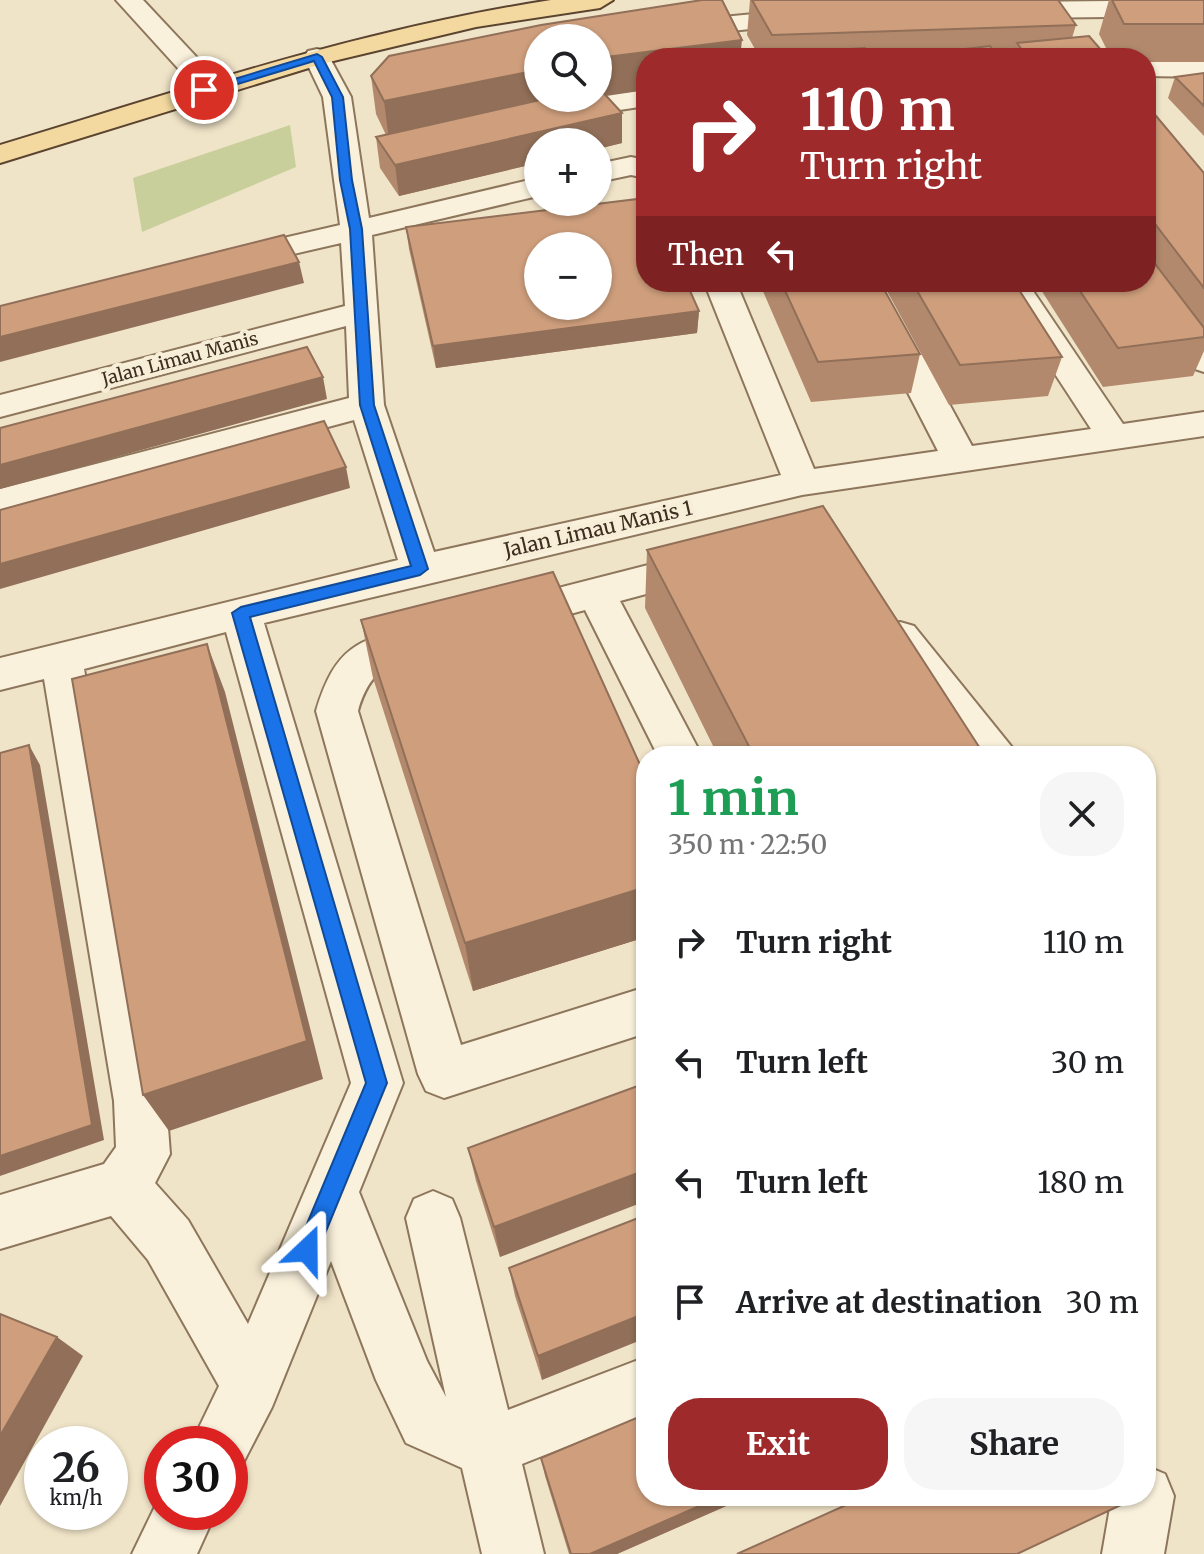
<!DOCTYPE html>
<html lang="en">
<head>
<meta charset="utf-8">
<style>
  :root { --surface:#fff; --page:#f6f6f6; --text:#202124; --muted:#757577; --accent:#9e2a2b }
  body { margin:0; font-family:Merriweather,serif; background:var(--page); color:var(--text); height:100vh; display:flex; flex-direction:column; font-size:30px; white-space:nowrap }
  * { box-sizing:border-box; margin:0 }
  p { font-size:26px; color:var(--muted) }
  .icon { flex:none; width:44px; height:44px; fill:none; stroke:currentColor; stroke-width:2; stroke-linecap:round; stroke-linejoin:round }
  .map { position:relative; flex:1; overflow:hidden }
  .details { position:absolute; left:636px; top:746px; width:520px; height:760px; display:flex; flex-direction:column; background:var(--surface); border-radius:32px; box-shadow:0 2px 6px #0004 }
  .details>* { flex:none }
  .top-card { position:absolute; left:636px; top:48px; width:520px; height:244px; border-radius:32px; box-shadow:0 2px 6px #0004; background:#9e2a2b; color:#fff; overflow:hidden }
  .tools { position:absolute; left:524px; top:24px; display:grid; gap:16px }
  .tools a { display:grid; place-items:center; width:88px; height:88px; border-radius:50%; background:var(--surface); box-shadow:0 2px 6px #0004; font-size:40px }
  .speed { position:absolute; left:24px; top:1426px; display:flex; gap:16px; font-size:40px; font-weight:700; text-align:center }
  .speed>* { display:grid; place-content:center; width:104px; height:104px; border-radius:50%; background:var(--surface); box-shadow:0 2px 6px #0004; line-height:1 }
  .speed small { font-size:20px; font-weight:400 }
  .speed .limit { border:12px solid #d22; background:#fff; color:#111 }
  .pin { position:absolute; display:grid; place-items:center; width:68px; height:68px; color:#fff; margin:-34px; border:4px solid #fff; border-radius:50%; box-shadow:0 2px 8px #0007 }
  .me { position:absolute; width:88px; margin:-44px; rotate:23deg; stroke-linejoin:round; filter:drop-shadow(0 0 6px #0008) }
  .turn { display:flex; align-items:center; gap:28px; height:168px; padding:0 32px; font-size:36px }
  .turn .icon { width:104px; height:104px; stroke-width:2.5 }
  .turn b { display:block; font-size:56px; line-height:68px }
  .then { display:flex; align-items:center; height:76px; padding:0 32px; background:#0003; gap:16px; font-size:30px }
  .round { display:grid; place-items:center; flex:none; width:84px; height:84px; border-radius:32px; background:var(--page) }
  .overview { display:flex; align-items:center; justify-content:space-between; height:136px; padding:0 32px }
  h1 { font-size:48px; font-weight:700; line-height:60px; color:#1e9e55 }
  .button { display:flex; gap:16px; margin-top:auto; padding:16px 32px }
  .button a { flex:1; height:92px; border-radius:32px; background:var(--accent); color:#fff; font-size:32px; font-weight:700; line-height:92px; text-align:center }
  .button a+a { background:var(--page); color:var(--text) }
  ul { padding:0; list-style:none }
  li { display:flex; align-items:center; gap:24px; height:120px; padding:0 32px }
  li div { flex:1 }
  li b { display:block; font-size:30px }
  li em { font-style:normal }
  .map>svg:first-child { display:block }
  .green { fill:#c9cf9b }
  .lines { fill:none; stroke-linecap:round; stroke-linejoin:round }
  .minor-casing { stroke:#8d765c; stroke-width:4 }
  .major-casing { stroke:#5b4430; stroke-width:4 }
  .minor { fill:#faf1dc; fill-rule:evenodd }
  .major { fill:#f3d9a0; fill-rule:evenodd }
  .wall { fill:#b2896c }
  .shaded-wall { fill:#916f58 }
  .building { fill:#cf9f7d; stroke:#916f58; stroke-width:2; fill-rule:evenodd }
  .route { fill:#1a73e8; stroke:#114b97; stroke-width:2 }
  .labels { text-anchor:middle; stroke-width:8; stroke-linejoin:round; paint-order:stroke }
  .far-street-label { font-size:18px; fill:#3d2e20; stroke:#f7eed8 }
  .street-label { font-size:20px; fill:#3d2e20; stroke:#f7eed8 }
</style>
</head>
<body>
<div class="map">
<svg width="1204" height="1554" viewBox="0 0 1204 1554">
  <rect width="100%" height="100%" fill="#f0e4c8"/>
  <path class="green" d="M290,125l6,42 -154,65 -9,-54z"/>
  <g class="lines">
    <defs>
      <path id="minor" d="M116,0h27l60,64 4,6 -4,6h-18z
        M1204,0v16l-198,2 -13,-8 13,-8z
        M806,9l13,8 -4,5 -175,19 -42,8v-11h-11l53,-13z
        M317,49l9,2 25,46 18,121 169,-40v18l-166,39 12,170 50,147 347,-77 -77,-193h32l78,187 124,-18 -87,-169h32l89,164 119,-17 -96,-147h32l96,142 81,-12v24l-402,59 -538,128 139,460 -44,109 68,169 19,36 -40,-179 8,-19 19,-8 19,8 8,19 48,192 138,-53v58l-124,49 22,90h-62l-20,-86 -56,-25 -30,-63 -45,-119 -59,146 -30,58 -12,5v-26h-39l28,-58 -71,-126 -37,-44 -111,33v-54l104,-31 12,-17 -2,-46 -70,-422 -44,11v-32l398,-98 -44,-140 -354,95v-26l349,-91 -3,-72 -346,91v-22l345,-89 -4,-63 -108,25 -11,-2 -5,-7 5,-7 118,-27 -17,-128 -19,-40 4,-6zM226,632l125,451 -103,241 -60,-104 -33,-37 15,-29 -4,-53 -82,-432z
        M1146,60l58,1v16l-58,-1z
        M646,90v16l-93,14 -10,-2 -4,-6 4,-6 10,-2z
        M631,157l15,3v18l-15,-3 -33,7v-18z
        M1146,273l9,2 49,63v34l-12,-4 -64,-86h18z
        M703,551l14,4 5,10 -5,10 -97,26 82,155h-44l-73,-146 -78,21 -14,-5 -6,-10 6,-10 14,-5z
        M900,622l14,4 105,130h-47l-92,-119 6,-11z
        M425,623l14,4 6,11 -6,11c-43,13 -67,13 -81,62l103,334 185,-58v46l-202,65 -18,-7 -8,-17 -102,-363c21,-69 44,-71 109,-88z
        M1146,1466l19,8 9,22 -10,58h-62l10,-58h34z
        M162,1492v20h54l-19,42h-65z"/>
      <path id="major" d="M551,0h62l-13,8 -124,19 -151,36 -325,100v-18c182,-55 362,-116 551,-145z"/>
    </defs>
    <use href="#minor" class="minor-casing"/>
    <use href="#major" class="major-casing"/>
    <use href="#minor" class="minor"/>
    <use href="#major" class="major"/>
  </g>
  <path class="wall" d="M750,0h308l18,25 -4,13 36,20h-348l-13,-23z
    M1109,0h95v62h-58v-4h-35l-12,-24z
    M1204,73v63l-36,-38 7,-21z
    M371,76l235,19 16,18v30l-223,53 -19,-28 -4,-31 10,-2 -10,-21z
    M1146,104l58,69v178l-11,25 -90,11 -67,-105h110z
    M406,227l293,84 -2,22 -261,35 -27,-119z
    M759,282h121l40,72 -9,39 -100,9z
    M882,282h132l48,75 -14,39 -99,9z
    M647,550l338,206h-267l-73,-148z
    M361,620l285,158v159l-173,54 -100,-313z
    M646,1083l-146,174 -24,-76 -8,-33z
    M646,1215l-104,165 -27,-84 -6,-28z
    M541,1458l105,38h103l-132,58h-48l-24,-78z"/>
  <path class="shaded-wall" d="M742,40l-2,18h-94v32l-48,6v-38z
    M538,70v28h50l-199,42 -5,-39z
    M622,113v30l-24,6v-7h-60v21l-139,33 -4,-31z
    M299,262l5,21 -304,79v-25z
    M699,311l-2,22 -261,35 -3,-22z
    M323,377l4,22 -327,90v-24z
    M346,467l4,21 -350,101v-25z
    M207,644l18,48 98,387 -154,52 -26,-36z
    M29,745l11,20 64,375 -104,36v-20z
    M646,887v50l-173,54 -8,-48z
    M646,1170v31l-146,56 -6,-30z
    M646,1313v25l-104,42 -4,-24z
    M57,1337l26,19 -83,150v-70z
    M722,1496h27l-132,58h-27z"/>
  <path class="building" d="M702,0h20l20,40 -144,18v-20h-60v32l-154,31 -13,-25 18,-20 152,-31z
    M752,0h306l18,25 -304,10z
    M1112,0h92v24h-80z
    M1089,36l19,22h-80l-11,-15z
    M990,46l9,12h-74l-3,-4z
    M865,48l6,10h-86l-2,-5z
    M1204,73v33l-29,-29z
    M598,87l24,26 -227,52 -19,-28 173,-39h49z
    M1146,104l58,69v115l-58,-76z
    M646,198v84h40l13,29 -266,35 -27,-119zM538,246h60v60h-60z
    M284,235l15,27 -299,75v-31z
    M1146,252l58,76v9l-86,11 -44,-66h72z
    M781,282h99l40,72 -102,8z
    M912,282h102l48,75 -102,8z
    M307,347l16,30 -323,88v-37z
    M324,421l22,46 -346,97v-54z
    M823,506l162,250h-231l-107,-206z
    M553,572l93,206v109l-181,56 -104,-323z
    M207,644l100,397 -164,54 -71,-416z
    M29,745l63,380 -92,31v-403z
    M646,1083v87l-152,57 -26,-79z
    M646,1215v98l-108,43 -29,-88z
    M0,1314l57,23 -57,99z
    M646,1414v82h76l-132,58h-19l-30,-96z
    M866,1496h253l4,8 -106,50h-280z"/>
  <path class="route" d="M317,54l5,3 21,40 9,83 10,49 12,176 54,164 -8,6 -170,42 137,466 -72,175 -8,3 -8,-3 -3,-8 70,-167 -134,-470 9,-6 170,-41 -51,-161 -10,-176 -10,-49 -8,-83 -18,-36 -106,32 -10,-3z"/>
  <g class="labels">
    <g class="far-street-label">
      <text transform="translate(180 359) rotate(-15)" y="6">Jalan Limau Manis</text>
    </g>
    <g class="street-label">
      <text transform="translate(598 529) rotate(-13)" y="7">Jalan Limau Manis 1</text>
    </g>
  </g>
</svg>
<div class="tools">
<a><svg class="icon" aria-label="search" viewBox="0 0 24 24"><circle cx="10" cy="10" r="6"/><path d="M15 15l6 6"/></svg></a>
<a>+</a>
<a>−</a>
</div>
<div class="speed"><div>26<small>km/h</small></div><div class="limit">30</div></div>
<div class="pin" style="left:204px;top:90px;background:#d93025"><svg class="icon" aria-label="arrive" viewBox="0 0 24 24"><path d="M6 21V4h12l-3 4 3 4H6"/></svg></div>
<svg class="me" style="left:307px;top:1250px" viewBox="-20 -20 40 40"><path d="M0-17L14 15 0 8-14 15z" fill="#1a73e8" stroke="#fff" stroke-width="4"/></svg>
<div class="top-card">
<div class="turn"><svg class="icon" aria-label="right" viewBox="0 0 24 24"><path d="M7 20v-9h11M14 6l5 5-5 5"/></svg><div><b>110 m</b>Turn right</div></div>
<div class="then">Then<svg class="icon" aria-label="left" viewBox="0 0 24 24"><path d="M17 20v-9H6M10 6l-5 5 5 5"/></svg></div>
</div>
<section class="details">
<div class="overview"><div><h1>1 min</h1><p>350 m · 22:50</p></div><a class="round"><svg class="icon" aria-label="close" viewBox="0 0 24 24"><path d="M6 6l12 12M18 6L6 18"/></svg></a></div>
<ul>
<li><svg class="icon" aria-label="right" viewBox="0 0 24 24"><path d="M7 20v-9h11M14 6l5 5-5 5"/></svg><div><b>Turn right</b></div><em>110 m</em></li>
<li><svg class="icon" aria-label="left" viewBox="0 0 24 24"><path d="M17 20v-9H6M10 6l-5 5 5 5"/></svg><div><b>Turn left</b></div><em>30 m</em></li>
<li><svg class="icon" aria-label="left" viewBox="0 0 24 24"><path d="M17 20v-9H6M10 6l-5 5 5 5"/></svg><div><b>Turn left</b></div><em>180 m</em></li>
<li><svg class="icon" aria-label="arrive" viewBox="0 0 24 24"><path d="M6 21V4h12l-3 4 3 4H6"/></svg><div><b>Arrive at destination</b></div><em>30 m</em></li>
</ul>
<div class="button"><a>Exit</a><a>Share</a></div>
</section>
</div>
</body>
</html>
